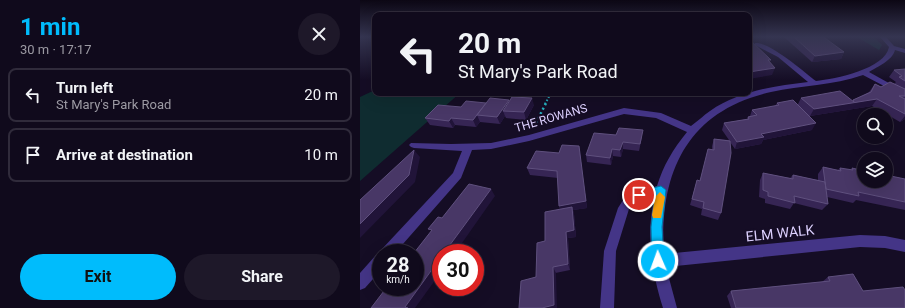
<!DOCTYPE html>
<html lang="en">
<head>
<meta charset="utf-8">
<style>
  :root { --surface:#100a1c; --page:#1e1829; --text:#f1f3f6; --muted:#9c9aa3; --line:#302b3b; --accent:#00bcfc }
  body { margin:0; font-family:Roboto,sans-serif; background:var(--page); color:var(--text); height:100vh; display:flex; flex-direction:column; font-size:15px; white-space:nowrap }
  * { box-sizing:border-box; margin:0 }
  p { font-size:13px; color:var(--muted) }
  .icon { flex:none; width:22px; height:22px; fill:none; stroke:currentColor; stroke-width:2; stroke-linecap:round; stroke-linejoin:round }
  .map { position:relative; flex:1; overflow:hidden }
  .side { display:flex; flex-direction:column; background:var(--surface); width:360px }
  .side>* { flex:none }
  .top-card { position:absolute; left:12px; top:12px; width:380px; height:84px; border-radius:8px; box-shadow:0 4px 16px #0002,0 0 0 1px var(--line); background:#100a1c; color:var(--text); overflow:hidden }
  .tools { position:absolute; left:497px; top:108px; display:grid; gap:8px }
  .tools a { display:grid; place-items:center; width:36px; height:36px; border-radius:50%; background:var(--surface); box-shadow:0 4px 16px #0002,0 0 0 1px var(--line); font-size:20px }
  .speed { position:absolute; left:12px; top:244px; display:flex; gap:8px; font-size:20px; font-weight:700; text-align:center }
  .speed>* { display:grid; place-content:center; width:52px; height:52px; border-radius:50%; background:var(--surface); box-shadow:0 4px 16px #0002,0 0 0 1px var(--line); line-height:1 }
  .speed small { font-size:10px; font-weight:400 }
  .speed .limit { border:6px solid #d22; background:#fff; color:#111 }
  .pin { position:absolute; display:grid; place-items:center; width:34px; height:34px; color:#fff; margin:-17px; border:2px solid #fff; border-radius:50%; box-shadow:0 1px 4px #0007 }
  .me { position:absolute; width:44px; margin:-22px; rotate:358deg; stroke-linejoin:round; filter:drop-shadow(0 0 3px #0008) }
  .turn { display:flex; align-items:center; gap:14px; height:84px; padding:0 20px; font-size:18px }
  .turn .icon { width:52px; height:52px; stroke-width:2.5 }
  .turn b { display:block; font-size:28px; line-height:34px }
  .round { display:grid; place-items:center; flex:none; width:42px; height:42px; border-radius:21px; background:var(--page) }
  .headline { display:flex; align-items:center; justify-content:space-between; height:68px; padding:0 20px }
  h1 { font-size:24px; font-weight:700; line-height:30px; color:var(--accent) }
  .button { display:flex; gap:8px; margin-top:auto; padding:8px 20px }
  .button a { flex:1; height:46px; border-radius:24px; background:var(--accent); color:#111; font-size:16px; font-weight:700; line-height:46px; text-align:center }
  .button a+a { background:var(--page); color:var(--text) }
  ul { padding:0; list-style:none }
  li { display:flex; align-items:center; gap:12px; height:54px; margin:0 8px 6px; padding:0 12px; border:2px solid var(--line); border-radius:8px }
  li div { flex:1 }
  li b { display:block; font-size:15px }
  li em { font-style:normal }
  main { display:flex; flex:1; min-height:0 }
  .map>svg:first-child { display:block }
  .green { fill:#0f2c30 }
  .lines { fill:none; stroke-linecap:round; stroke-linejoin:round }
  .path-far1 { stroke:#26b0be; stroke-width:2; stroke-dasharray:1.5 2; stroke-linecap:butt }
  .path { stroke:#26b0be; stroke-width:2.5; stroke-dasharray:2 3; stroke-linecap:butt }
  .street { fill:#443587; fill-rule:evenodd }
  .wall { fill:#362554 }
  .shaded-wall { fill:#211439 }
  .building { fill:#483766; stroke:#5f507e }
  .route { fill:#00bcfc; stroke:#007aa4 }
  .slow { fill:#f59e0b }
  .labels { text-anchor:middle; stroke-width:4; stroke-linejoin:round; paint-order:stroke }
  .street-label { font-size:12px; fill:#ddd1ff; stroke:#150d25 }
  .near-street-label { font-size:14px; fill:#ddd1ff; stroke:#150d25 }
</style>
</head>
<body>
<main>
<section class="side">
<div class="headline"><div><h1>1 min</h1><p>30 m · 17:17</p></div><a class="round"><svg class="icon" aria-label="close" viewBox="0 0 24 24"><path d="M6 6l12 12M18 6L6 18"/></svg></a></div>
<ul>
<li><svg class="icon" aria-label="left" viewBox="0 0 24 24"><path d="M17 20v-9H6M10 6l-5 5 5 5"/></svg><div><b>Turn left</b><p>St Mary's Park Road</p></div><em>20 m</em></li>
<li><svg class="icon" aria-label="arrive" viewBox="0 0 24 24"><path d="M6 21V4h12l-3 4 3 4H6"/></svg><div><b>Arrive at destination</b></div><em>10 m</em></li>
</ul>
<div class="button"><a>Exit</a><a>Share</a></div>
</section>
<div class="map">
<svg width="545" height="308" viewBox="0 0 545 308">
  <rect width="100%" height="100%" fill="#150d25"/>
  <path class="green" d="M497,37h17l8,8 -3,5z
    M15,90v3h85l-100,88v-84z"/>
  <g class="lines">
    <path class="path-far1" d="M185,104l6,-11"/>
    <path class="path" d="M176,123l10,-20"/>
    <path class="street" d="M520,37h6l8,9 11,3v4l-10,-3c-2,10 -18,17 -26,22l36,20v5l-42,-22c-30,11 -62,10 -92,17 -85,19 -112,82 -107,162l196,-19 25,1 20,4v12l-20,-4 -25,-1 -194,20 11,41h-14c-11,-35 -18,-75 -8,-112l-22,7 -4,6 -13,42 -2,57h-14l4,-57 14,-43 7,-11 32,-11c6,-20 16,-37 30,-54l-31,-14 -32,-4 -95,27 -38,8 -19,1 -11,28 -66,75h-14v17l-16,18 -5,2v-17l16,-18 5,-1 1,-5 71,-76 9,-22 -48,-3 -3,-1 -2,-2 2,-2 40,1 40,-1 38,-8 95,-27 37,5 30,13c7,-5 13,-11 19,-15 29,-20 64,-25 98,-29l-30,-25 -23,-12v-2c14,-2 49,29 61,38 19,-2 69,-12 73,-34z"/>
  </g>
  <path class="wall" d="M424,37h38l22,15 -3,7 -29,3z
    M545,69v50l-5,3 -28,-16 -62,10 2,14 -49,10 -2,4 -26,5 -5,-7 -9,71 -3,7 -17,-5 1,-6 -12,-4 7,-25 3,1 12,-31v-4l2,-7 15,1 -7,-10 2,-7 23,-4 1,-2 2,-1 2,-6 23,-4 2,-3 21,1 3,-6 52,3v-1l16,-8 6,-8 6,3 13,-3 2,-2 -7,-5 5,-7z
    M228,93h16l-1,4 -15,-1z
    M149,100v1l25,4 -8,15 -20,-2 -1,-2 -5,8 -20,-2 -4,5 -21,-2 -2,3 -23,-3 -5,-7 36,-11z
    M256,135l26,2 -3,14 -16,-2 -2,8 -8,-1 -2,9 -24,-3 -1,-7z
    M219,146l8,62 -14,2 1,4 2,23 -8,1 2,32 -34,7 9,-36 15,-32 -1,-3 -1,-28 -28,-3 -3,-7 32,-15z
    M463,167l15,3 2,-2 11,2 1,-2 53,11v31l-49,-10 -3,3 -26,-6 1,7 -6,6 -28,-7 -4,6 -25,-6v-4l-6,-2 1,-17 3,-7 27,5 3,-3 25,5v-6z
    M468,277l77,31h-174l-4,-12 4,-5 91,-9z"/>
  <path class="shaded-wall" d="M484,52l-3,7 -29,3 3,-6z
    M415,68l-3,7 -23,4v-7z
    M172,98l2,7 -8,15 -2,-8z
    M517,99l-5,7 -62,10 4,-7z
    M149,100l3,7 -9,4 2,5 -5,8 -3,-7z
    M117,115l3,7 -4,5 -3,-7z
    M545,116v3l-5,3z
    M91,118l4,7 -2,3 -4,-7z
    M456,123l-4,7 -49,10 -2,4 -26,5 2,-7 24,-8z
    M263,142v7l-2,8 -1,-7z
    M219,146l8,62 -14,2 1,4 2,23 -8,1 2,32 -2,-6 -7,-52 -2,-6z
    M252,149l1,7 -2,9 -1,-7z
    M54,150l6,7 -5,25 -55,56v-14z
    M131,189l4,7 -40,57h-11z
    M81,257v15l-26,36h-8l-2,-1z
    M193,267l3,6 1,35h-15z"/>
  <path class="building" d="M434,37h28l3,1 19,14 -29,4z
    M389,39l22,21h-3l7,8 -26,4z
    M545,69v12l-6,-4 3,-1 -8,-6z
    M530,82l15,7v7h-6l6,3v15l-28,-15 -63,10 -13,-11 39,-7 14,11 -1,-2 18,-8 4,-8 6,3z
    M152,97l20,1 -8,14 -21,-1z
    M130,98l19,2 -12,17 -20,-2z
    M433,100l23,23 -55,11 3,3 -27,5 -13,-19 25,-4 -1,-2 9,-2 -5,-5 27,-5 -2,-2z
    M106,101l20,2 -13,17 -22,-2 -2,3 -24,-3 13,-13 23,2z
    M259,128l24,2 -3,14 -17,-2 -3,8 -8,-1 -2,9 -24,-3 8,-22 22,2z
    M354,139l16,2 1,12 -10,60 -18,-5 1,-6 -12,-3 5,-19 3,1 8,-32 6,1z
    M202,145l17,1 7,55 -27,5 -2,-35 -30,-3 9,-17 23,2z
    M54,150l-5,25 -49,49v-24z
    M463,167l18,4 -1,-3 13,2 -1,-2 12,3v10h22v-6l19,4v23l-47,-10 1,4 -33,-7z
    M403,173l30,6v-4l32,7 3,22 -34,-8 1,7 -27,-7v-4l-5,-2z
    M109,184l22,5 -47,64h-3v4l-36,50 3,1h-37l16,-21h28v-34h-1l18,-23 -4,-1 10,-12 4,1z
    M212,207l2,23 -8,2 2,32 -15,3 1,38 -12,3h-23l2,-27 15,-4 1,-34 8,-2v-29z
    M493,274l10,17 40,-4 2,3v18h-169l-5,-17 99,-10 -2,-4z"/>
  <linearGradient id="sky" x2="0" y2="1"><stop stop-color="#0c0714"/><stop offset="0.46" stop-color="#353551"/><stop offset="1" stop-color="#353551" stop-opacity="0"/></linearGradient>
  <rect width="545" height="80" fill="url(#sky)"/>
  <path class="route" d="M301,186l5,4 -4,37 2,34 -2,4 -4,2 -4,-2 -2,-4 -1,-34 4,-32 -16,4 -5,-4 1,-3z"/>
  <path class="slow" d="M300,192l5,5 -4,21h-8l-1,-3 3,-18z"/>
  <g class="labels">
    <g class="street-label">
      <text transform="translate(191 118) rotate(-16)" y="4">THE ROWANS</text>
    </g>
    <g class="near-street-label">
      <text transform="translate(420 233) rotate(-6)" y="5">ELM WALK</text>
    </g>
  </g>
</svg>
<div class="tools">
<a><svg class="icon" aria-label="search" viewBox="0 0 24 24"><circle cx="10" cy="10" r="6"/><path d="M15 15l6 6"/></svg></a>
<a><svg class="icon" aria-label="layers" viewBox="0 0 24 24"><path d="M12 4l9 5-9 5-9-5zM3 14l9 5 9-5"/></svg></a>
</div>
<div class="speed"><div>28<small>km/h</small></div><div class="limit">30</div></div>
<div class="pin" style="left:279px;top:195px;background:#d93025"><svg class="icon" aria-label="arrive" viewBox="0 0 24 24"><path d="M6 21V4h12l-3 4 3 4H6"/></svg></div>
<svg class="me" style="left:298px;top:261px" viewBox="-20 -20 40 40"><circle r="17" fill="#00bcfc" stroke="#fff" stroke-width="3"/><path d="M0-11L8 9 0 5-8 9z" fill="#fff"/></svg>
<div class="top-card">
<div class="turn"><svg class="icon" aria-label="left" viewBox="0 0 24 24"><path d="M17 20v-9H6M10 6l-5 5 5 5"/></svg><div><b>20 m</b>St Mary's Park Road</div></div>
</div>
</div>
</main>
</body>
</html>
